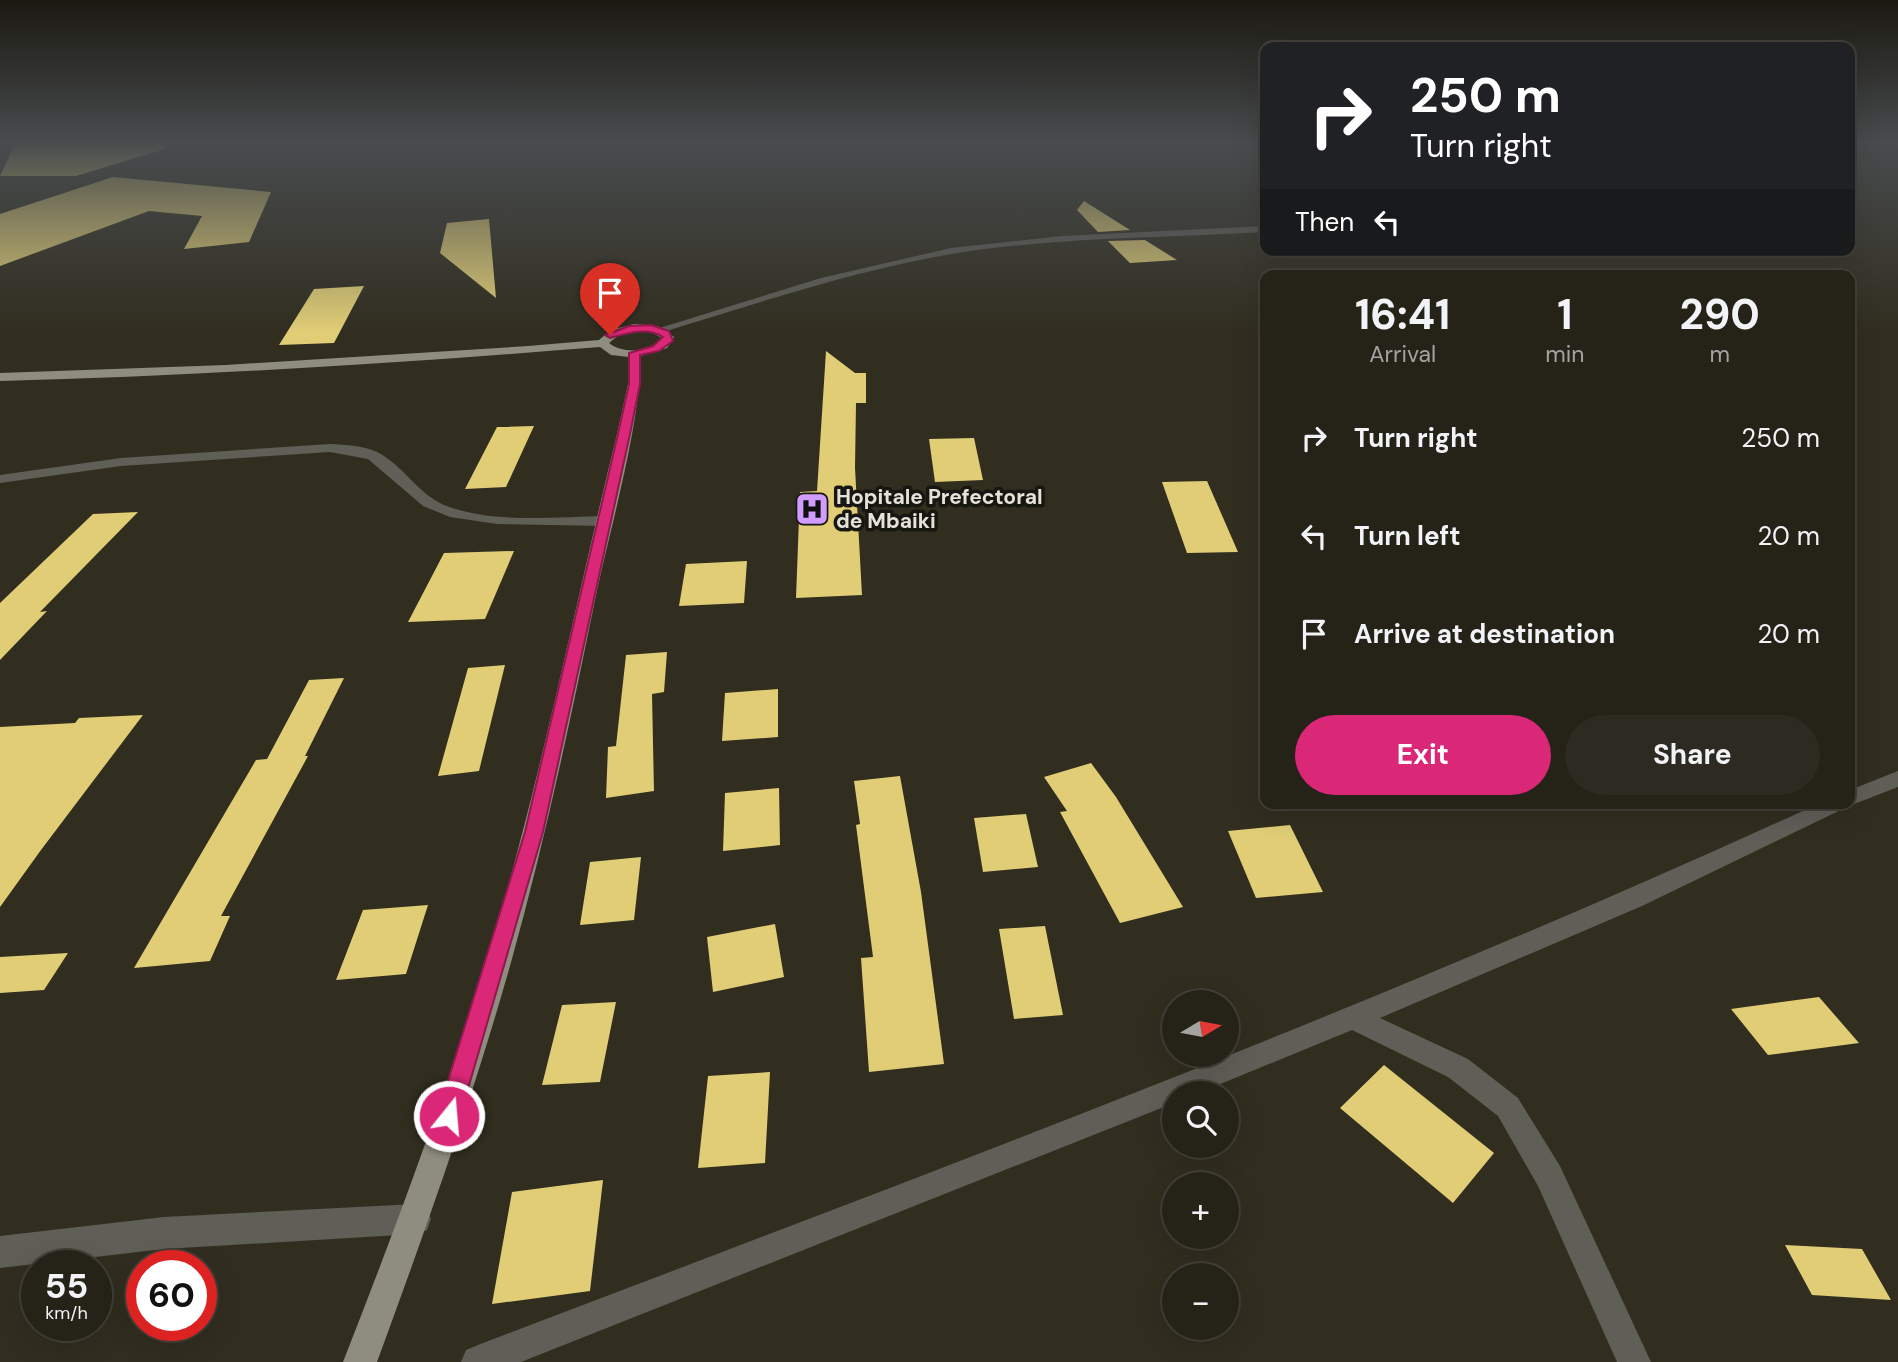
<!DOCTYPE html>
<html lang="en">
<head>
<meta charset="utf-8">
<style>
  :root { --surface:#252218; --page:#2d2a21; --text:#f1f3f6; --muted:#a3a4a2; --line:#423f37; --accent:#db2777 }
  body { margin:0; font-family:"DM Sans",sans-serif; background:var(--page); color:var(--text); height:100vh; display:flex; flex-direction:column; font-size:26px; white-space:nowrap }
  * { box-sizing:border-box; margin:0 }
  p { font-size:23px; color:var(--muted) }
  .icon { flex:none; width:38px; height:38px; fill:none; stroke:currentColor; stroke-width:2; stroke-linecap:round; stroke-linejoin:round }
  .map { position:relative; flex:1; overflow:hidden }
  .side { position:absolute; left:1260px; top:270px; width:595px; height:539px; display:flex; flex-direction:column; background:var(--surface); border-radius:14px; box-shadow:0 7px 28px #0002,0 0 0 2px var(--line) }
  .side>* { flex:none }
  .banner { position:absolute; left:1260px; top:42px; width:595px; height:214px; border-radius:14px; box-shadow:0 7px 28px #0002,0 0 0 2px var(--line); background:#202124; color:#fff; overflow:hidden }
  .needle { width:46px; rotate:80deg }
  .buttons { position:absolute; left:1162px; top:990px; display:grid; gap:14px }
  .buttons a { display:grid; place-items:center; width:77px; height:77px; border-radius:50%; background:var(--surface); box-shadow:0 7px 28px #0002,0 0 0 2px var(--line); font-size:35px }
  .speed { position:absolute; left:21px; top:1250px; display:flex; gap:14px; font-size:35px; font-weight:700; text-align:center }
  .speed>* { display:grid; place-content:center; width:91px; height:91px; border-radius:50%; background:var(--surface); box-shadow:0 7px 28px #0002,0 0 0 2px var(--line); line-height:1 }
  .speed small { font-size:18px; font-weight:400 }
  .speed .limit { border:10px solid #d22; background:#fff; color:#111 }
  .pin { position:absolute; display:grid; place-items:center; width:60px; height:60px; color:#fff; margin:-72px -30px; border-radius:50% 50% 50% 0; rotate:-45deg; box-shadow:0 0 7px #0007 }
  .pin .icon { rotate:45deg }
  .me { position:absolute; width:77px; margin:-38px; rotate:17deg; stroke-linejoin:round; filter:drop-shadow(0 0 5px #0008) }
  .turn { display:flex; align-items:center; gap:24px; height:147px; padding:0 35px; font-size:32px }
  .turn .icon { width:91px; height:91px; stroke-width:2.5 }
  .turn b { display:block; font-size:49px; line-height:60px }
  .then { display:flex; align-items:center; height:66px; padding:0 35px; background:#0003; gap:14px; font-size:26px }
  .eta { display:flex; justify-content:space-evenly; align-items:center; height:119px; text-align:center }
  .eta b { font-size:42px; font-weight:700; line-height:49px }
  .primary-button { display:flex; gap:14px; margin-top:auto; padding:14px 35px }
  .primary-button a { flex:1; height:80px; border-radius:42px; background:var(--accent); color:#fff; font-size:28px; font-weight:700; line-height:80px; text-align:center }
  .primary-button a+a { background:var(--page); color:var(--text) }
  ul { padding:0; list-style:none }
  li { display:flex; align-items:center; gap:21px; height:98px; padding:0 35px }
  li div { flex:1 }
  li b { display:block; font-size:26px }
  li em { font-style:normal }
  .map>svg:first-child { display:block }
  .building { fill:#e0cd76 }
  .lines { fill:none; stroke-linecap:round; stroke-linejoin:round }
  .minor { fill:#5f5e57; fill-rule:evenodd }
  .primary { fill:#8f8d7f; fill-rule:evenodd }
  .route { fill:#db2777; stroke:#8e194d; stroke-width:2 }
  .labels { text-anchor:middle; stroke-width:7; stroke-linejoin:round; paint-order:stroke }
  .poi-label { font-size:21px; font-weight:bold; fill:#e4e2d9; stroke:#171610; text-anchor:start }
</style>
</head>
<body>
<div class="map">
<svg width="1898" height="1362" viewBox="0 0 1898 1362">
  <rect width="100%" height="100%" fill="#312e20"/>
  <path class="building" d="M16,142h148l1,7 -89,27h-76z
    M113,177l158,15 -22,50 -65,7 18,-33 -53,-5 -149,55v-52z
    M1084,201l46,29 -32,2 -21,-22z
    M489,219l7,79 -56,-45 7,-30z
    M1145,240l32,20 -47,3 -22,-22z
    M364,286l-30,57 -55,2 35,-56z
    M826,351l29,22h11v30h-10l-1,65 7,127 -66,3 4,-106 17,-1z
    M534,426l-28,61 -41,2 32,-62z
    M974,438l9,42 -48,2 -6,-43z
    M1207,481l31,71 -51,1 -25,-71z
    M138,512l-98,100 7,-1 -47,49v-57l93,-89z
    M514,551l-29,68 -77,3 36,-69z
    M747,561l-3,42 -65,3 7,-42z
    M667,652l-3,40 -12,2 2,97 -48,7 2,-51 8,-1 10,-91z
    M505,665l-26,106 -41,5 30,-108z
    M344,678l-39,78h3l-87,160h9l-20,45 -76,7 122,-208 11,-1 42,-79z
    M778,689v48l-56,4 3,-48z
    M143,715l-102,135 -41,57v-180l75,-4 4,-5z
    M1091,763l25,34 67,110 -63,16 -60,-111 7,-1 -23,-34z
    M900,776l21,116 23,172 -75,8 -8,-114 12,-1 -17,-132 4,-1 -6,-43z
    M779,788l1,57 -57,6 2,-58z
    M1026,814l12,53 -55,5 -9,-54z
    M1290,825l33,67 -67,6 -28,-67z
    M641,857l-7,63 -54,5 10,-63z
    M428,905l-22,69 -70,6 27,-70z
    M775,924l9,53 -71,15 -6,-55z
    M1045,926l18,89 -49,4 -15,-90z
    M68,953l-24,37 -44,3v-36z
    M1819,997l40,46 -91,12 -37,-46z
    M616,1002l-16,80 -58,3 20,-80z
    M1384,1065l110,88 -41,50 -113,-95z
    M770,1072l-5,91 -67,5 10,-92z
    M603,1180l-13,111 -98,13 20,-112z
    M1785,1245l77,4 29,51 -79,-5z"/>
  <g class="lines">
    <path class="minor" d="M1265,226v6c-105,6 -210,5 -314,22 -98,17 -193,49 -288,78l-10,-2 168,-52 130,-30 111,-12z
      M330,444c16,1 32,1 47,8 26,13 40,41 67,53 48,19 110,12 160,11l8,5 -8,5 -107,-2 -47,-7 -27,-11 -55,-47 -38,-7 -209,14 -121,17v-8l121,-17z
      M1898,771v16l-49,19 -207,100 -262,112 88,41 50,39 42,68 91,196h-34l-79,-176 -40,-70 -50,-39 -96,-47 -156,64h-22v9l-653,259h-60l5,-12 12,-5c451,-172 903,-340 1342,-542h30v-13z
      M416,1204l11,4 4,11 -4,11 -11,4 -252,15 -164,19v-32l164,-19z"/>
    <path class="primary" d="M634,324l24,2 16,11 -7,11 -26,8c-2,76 -30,168 -46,244 -25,123 -51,245 -85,366 -38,134 -85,265 -133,396h-34c60,-153 117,-307 162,-465 43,-153 74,-309 112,-463l11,-50 1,-27 -18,-2 -11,-8c-200,16 -400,29 -600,34v-8l226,-8 302,-19 71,-6 12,-10zM634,331l17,1 11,6c-10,15 -40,16 -53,5l10,-8z"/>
  </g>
  <linearGradient id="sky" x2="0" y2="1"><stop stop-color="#1b1912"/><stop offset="0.43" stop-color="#484c4e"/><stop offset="1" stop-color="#484c4e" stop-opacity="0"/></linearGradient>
  <rect width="1898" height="332" fill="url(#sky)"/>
  <path class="route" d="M651,325l18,6 4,10 -14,10 -19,4v29l-10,50 -87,398 -83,284 -3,8 -8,4 -9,-4 -3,-8 88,-284 93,-398 11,-50v-31l24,-7 10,-9c-16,-10 -35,-4 -53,1l-5,-3 24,-9z"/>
  <defs>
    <symbol id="hospital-square" viewBox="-11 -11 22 22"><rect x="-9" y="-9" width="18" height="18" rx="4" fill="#d09dfe" stroke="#171610"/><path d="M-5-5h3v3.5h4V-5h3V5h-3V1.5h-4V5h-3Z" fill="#111"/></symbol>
  </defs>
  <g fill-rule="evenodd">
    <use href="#hospital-square" x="793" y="490" width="38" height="38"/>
  </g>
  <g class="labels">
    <g class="poi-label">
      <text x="836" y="504">Hopitale Prefectoral<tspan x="836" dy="24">de Mbaiki</tspan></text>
    </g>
  </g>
</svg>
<div class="buttons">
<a><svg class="needle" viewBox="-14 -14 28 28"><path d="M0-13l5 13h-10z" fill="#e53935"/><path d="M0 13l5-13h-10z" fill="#a3a4a2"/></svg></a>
<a><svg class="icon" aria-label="search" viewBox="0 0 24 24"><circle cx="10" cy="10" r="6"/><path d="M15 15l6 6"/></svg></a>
<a>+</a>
<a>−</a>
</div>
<div class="speed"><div>55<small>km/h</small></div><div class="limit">60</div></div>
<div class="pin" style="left:610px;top:335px;background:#d93025"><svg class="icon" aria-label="arrive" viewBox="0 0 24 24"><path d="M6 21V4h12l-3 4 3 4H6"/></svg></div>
<svg class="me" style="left:449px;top:1116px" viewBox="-20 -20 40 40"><circle r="17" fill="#db2777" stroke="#fff" stroke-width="3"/><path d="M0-11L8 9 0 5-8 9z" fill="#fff"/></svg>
<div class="banner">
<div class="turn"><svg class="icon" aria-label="right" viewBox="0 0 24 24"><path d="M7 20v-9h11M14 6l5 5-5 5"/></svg><div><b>250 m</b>Turn right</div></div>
<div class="then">Then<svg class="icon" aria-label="left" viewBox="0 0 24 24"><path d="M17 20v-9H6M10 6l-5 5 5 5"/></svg></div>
</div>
<section class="side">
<div class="eta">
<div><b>16:41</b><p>Arrival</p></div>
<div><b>1</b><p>min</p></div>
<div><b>290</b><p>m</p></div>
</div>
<ul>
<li><svg class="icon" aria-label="right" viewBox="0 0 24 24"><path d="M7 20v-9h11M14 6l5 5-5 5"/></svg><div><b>Turn right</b></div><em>250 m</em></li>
<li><svg class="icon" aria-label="left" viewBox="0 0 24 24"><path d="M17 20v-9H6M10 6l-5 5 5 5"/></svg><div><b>Turn left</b></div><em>20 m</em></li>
<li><svg class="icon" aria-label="arrive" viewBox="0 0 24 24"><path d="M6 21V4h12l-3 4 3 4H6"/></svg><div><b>Arrive at destination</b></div><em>20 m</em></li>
</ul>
<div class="primary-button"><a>Exit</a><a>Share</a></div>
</section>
</div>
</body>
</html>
